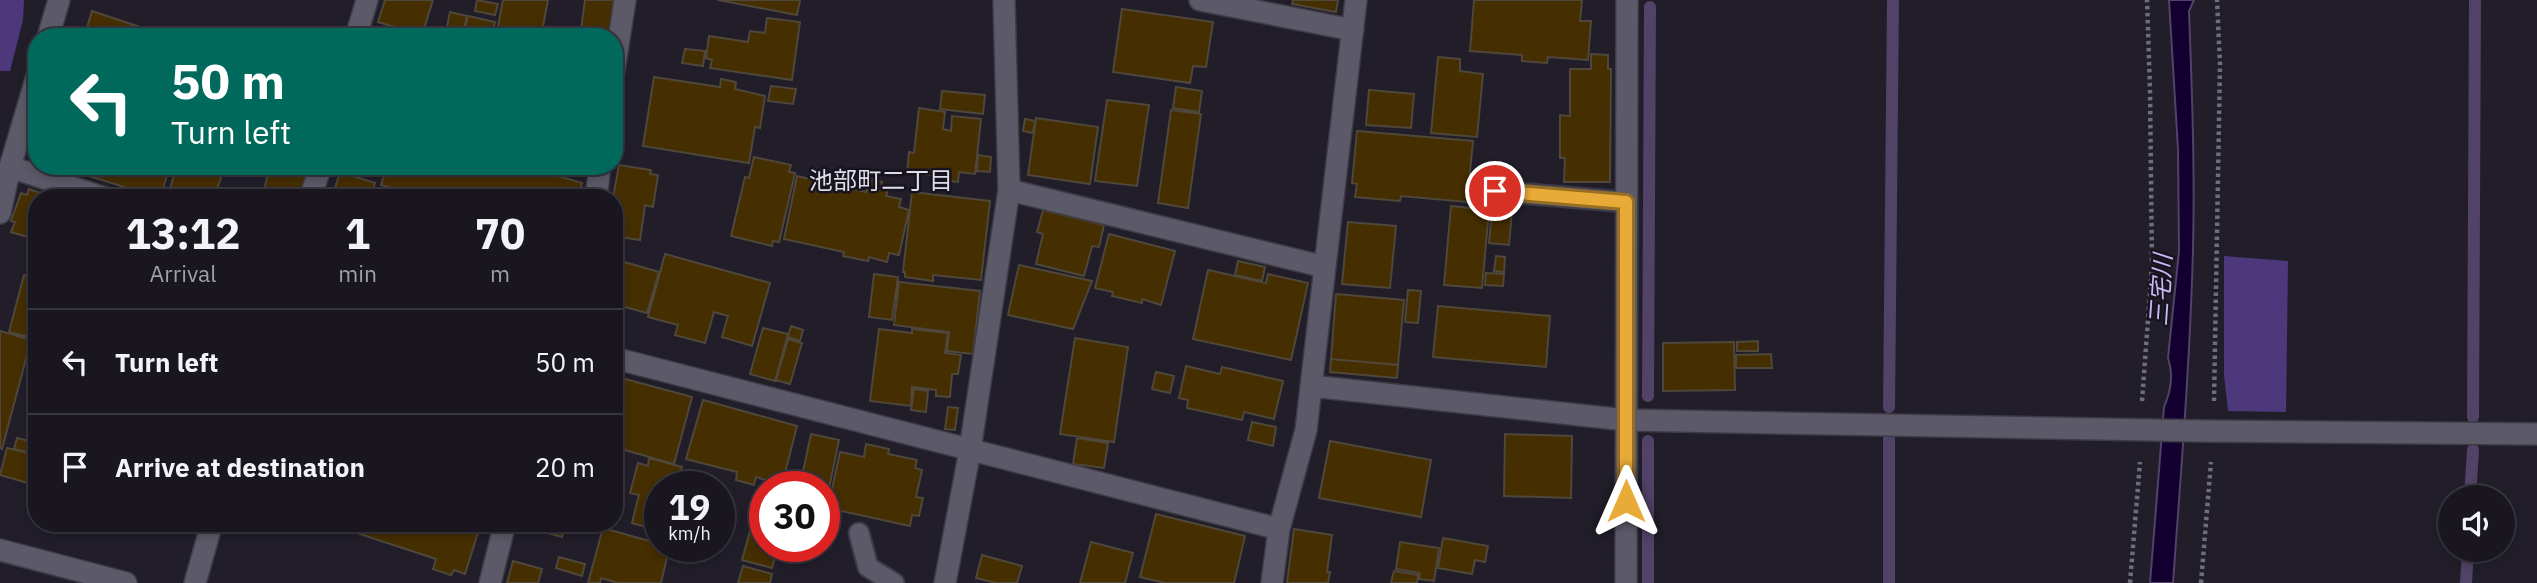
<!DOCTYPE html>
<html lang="en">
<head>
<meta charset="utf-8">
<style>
  :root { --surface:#191620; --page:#26232d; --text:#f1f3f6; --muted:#9f9fa5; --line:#37353e }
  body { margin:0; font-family:"IBM Plex Sans","Noto Sans JP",sans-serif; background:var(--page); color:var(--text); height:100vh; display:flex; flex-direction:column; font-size:26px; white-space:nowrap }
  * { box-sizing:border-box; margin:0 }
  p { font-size:23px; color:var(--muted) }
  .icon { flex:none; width:38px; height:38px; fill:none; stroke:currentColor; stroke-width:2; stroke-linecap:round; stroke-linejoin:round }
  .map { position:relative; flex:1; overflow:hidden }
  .details { position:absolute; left:28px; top:189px; width:595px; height:343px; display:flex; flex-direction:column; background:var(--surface); border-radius:28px; box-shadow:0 4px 10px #0003,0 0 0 2px var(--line) }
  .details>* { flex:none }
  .guide { position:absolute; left:28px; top:28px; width:595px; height:147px; border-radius:28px; box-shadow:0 4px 10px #0003,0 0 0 2px var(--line); background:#00695c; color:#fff; overflow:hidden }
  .tools { position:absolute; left:2438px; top:485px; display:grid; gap:14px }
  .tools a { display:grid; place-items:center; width:77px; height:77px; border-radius:50%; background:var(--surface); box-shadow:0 4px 10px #0003,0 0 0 2px var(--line); font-size:35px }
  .speed { position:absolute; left:644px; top:471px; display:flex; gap:14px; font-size:35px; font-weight:700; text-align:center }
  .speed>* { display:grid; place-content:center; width:91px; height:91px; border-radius:50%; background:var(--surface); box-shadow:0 4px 10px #0003,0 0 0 2px var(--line); line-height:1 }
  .speed small { font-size:18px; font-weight:400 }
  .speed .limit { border:10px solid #d22; background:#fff; color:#111 }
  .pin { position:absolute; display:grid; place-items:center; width:60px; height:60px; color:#fff; margin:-30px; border:4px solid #fff; border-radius:50%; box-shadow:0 2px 7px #0007 }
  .me { position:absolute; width:77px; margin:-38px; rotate:0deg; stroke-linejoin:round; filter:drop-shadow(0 0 5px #0008) }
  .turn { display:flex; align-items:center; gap:24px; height:147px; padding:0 28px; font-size:32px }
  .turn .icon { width:91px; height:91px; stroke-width:2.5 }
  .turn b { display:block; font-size:49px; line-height:60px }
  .eta { display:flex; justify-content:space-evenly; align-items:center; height:119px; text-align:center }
  .eta b { font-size:42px; font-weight:800; line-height:49px }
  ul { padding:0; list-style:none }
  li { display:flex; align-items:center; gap:21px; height:105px; padding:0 28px; border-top:2px solid var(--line) }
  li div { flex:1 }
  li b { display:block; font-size:26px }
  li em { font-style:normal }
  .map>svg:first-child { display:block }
  .green { fill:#4d387b }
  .water { fill:#140030; stroke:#514267; stroke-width:2 }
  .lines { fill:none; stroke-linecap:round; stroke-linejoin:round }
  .stream { stroke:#514267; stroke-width:12 }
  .building { fill:#452e00; stroke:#4f473a; stroke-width:2 }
  .lane-casing { stroke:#3d3b45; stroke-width:23 }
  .street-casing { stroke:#3d3b45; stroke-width:24 }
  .secondary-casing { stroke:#3d3b45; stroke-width:24 }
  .path { stroke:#6f6d78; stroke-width:4.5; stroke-dasharray:3.5 3.5; stroke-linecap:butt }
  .lane { stroke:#5c5968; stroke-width:19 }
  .street { stroke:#5c5968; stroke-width:21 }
  .secondary { stroke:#5c5968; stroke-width:21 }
  .route-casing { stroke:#976f24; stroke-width:18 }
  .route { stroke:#e9ab38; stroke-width:12 }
  .labels { text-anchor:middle; stroke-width:5; stroke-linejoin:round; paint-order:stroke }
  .neighbourhood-label { font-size:24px; fill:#dfdde6; stroke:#171420 }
  .water-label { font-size:24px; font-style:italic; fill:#c7b9f5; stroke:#171420 }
</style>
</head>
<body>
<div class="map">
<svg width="2537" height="583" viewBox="0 0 2537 583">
  <rect width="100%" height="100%" fill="#211e2a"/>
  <path class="green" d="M0,0h24l-1,20 -13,51h-10z
    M2224,256l64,5 -2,151 -58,-1 -4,-36z"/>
  <path class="water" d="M2169,0h25l-5,11c3,80 6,159 4,239 -3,111 -12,222 -20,333h-23l14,-176c7,-16 10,-32 4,-49l11,-107 -1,-102z"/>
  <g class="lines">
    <path class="stream" d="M1648,396l2,-389
      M1889,407l4,-407
      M2473,417l2,-417
      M1889,439v144
      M2470,497l3,-47
      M1648,583v-142
      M2466,583l2,-33"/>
  </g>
  <path class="building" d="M385,0h48l-11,35 -44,-13z
    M477,0l21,4 -3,11 -20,-4z
    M503,0h45l-7,37h-45z
    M585,0h30l-4,37h-31z
    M718,0h82l-3,15z
    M1293,0h45l-2,12 -44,-8z
    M1474,0h108l-2,21h11l-3,39 -40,-3 -1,6 -25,-2v-6l-52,-4z
    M1122,9l91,13 -7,45 -13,-1 -3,17 -77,-11z
    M92,11l78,26h-86z
    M450,12l17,4 -5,21h-17z
    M468,16l27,6 -4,15h-28z
    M767,18l33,4 -8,58 -82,-12 2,-8 -6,-2 3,-22 39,6 2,-11 15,2z
    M685,49l20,2 -2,15 -21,-3z
    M1591,54l17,1v14h3l-1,113h-46l1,-24h-5v-43l10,1v-47h21z
    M1438,57l22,2v12l23,3 -6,63 -46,-4z
    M654,77l66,10 1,-8 15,3 -1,7 30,7 -5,32 -5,-1 -6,36 -106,-17z
    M771,86l25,3 -3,15 -25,-3z
    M1176,87l26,4 -3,21 -26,-4z
    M1369,90l45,4 -3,34 -45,-3z
    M942,91l43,4 -2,19 -43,-5z
    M1107,100l42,5 -12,81 -42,-5z
    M919,108l26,4 -2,17 8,2 1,-15 29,3 -6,55 -16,-2 -1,10 -25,-3v-4l-26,-2 2,-21 5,1z
    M1171,110l30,4 -13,94 -30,-5z
    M1036,118l62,9 -8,57 -62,-9z
    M1025,119l10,2 -2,12 -10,-2z
    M1357,131l116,10 -6,61 -66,-6 -1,5 -45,-4 2,-13 -5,-1z
    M978,155l13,2 -1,15 -13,-1z
    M754,157l37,8 -2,7 6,1 -16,69 -6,-1 -1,5 -41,-10 14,-59 4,1z
    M619,165l32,5 -1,4 8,1 -5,32 -8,-2 -5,35 -26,-4 -1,-38z
    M92,166h78l-10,32 -71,-22z
    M177,166h48l-11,32h-47z
    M269,166h41l-10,32h-37z
    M387,166h137l58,17 -4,15h-166l1,-4 -32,-9z
    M340,172l35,11 -5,15h-38z
    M797,176l69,16 6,-13 10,3 -1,6 7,1 -2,7 15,3 -2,8 10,3 -10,45 -10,-2 -2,9 -18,-5 -1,4 -25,-5 1,-4 -60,-13z
    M29,189l25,9h-17v42l-26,-8 4,-10 -4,-1 10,-28 6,2z
    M912,192l78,9 -9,79 -48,-5v6l-28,-4v-5h-2z
    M1451,206l38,4 -7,78 -38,-3z
    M1043,210l61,15 -5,22 -7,-1 -8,30 -48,-12 7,-30 -6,-2z
    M1492,210l20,1 -3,34 -20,-2z
    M1348,222l48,4 -6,62 -48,-4z
    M1109,234l66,17 -14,54 -19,-6v4l-30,-7 1,-4 -18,-4z
    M614,238l8,1 -3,21 -5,-1z
    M665,254l105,29 -18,63 -30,-9 6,-21 -14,-4 -9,31 -30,-8 3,-10 -30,-8z
    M1496,256l9,1 -1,15 -10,-1z
    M614,259l45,13 -12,41 -33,-9z
    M1238,261l27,6 -3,14 -27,-6z
    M1019,265l73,16 -19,48 -65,-14z
    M1208,270l58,13 2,-9 40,9 -17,77 -98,-21z
    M1486,273l18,1 -1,12 -18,-1z
    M874,274l24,3 -6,43 -23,-3z
    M24,275l13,3v61l-28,-7z
    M899,282l81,9 -7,63 -26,-3 2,-19 -55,-7z
    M1408,290l13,1 -3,32 -13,-1z
    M1336,294l68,6 -6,65 -67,-6z
    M1438,306l112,10 -4,51 -113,-10z
    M791,326l12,4 -3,11 -12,-4z
    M763,328l25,6 -13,47 -25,-7z
    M879,329l33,4v-4l36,4 -3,20 16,2 -3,19h-6l-2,23 -14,-1v-6l-24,-3 -1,19 -41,-5z
    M0,331l31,9 -29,109 -2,-1z
    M1075,338l53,9 -14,95 -54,-8z
    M788,339l14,4 -12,41 -14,-4z
    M1758,341v10h-21v-9z
    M1734,342l1,48 -72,1v-48z
    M1771,354l1,14h-36v-13z
    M1331,359l67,6 -1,13 -67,-6z
    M1186,366l34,8 2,-7 61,14 -9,38 -30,-7 -2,8 -55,-12 1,-8 -9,-2z
    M1156,372l18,4 -4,17 -18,-4z
    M614,376l78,21 -18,67 -60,-17z
    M914,389l14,2 -2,21 -15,-2z
    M703,400l94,26 -15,59 -26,-8 -2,8 -18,-5 1,-8 -51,-13z
    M948,407l10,1 -3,22 -10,-1z
    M1252,422l24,5 -3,19 -25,-6z
    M811,434l28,6 -11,53 -4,-1v-6h-24z
    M1505,434l67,2 -1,62 -67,-2z
    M17,438l20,5v11l-23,-5z
    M1077,438l31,5 -4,25 -31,-4z
    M1330,441l101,19 -10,57 -102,-19z
    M866,444l23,5 -1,5 29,6 -2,8 7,2 -6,27 7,1 -4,18 -7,-1 -2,11 -82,-18 12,-56 24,5z
    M7,448l30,7 -6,29 -31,-9z
    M649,458l33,9 -6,19h-16v45l-28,-8 7,-28 -9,-2 8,-30 10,3z
    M758,502l7,2v42h13l-6,22 -30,-8z
    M1156,514l89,22 -11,47h-69l-25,-6z
    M363,523h118l-16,51 -11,-4 -3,5 -18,-6 3,-10 -76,-25z
    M520,523h46l-4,14 -43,-12z
    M603,528l57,16 -1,6 9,3 -7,30h-43l-17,-5 -1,5h-12z
    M1294,529l38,6 -5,37h3l-2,11h-41z
    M1443,538l45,8 -3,16 -10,-2 -3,14 -34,-6z
    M1091,542l42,11 -8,30h-45z
    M1400,542l39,6 -5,33 -15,-2 1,-6 -24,-4z
    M662,546h47l-4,15 -44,-12z
    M982,555l40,11 -5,17h-21l-20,-5z
    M559,557l26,7 -3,12 -26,-8z
    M513,561l29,8 -4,14h-31z
    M743,566l29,8 -2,9h-32z
    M1394,571l24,4 -1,8h-26z"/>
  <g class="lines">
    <defs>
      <path id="lane" d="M1495,191l131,11
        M859,533l9,34 26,16"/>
      <path id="street" d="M1200,0l153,30
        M48,37l11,-37
        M356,37l11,-37
        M614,71l11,-71
        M10,167l95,31
        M1009,190l316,77
        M310,198l11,-32
        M596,198l4,-32
        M0,213l10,-46 27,-91
        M614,358l665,171
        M1311,386l315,34 577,11 334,3
        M195,583l17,-60
        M490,583l15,-60
        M945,583l25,-133 39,-260 -5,-190
        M1272,583l7,-54 27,-99 50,-430
        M1626,583l1,-583"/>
      <path id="secondary" d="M0,550l126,33"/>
    </defs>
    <use href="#lane" class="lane-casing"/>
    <use href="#street" class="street-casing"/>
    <use href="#secondary" class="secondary-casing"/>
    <path class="path" d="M2142,401l10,-135 -2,-177 -3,-89
      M2214,401l6,-336 -3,-65
      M2130,583l10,-121
      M2201,583l10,-121"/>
    <use href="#lane" class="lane"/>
    <use href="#street" class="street"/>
    <use href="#secondary" class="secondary"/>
  </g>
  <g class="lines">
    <defs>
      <path id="route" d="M1495,191l131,11v299"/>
    </defs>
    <use href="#route" class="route-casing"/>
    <use href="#route" class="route"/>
  </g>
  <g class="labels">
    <g class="neighbourhood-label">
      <text x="881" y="189">池部町二丁目</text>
    </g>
    <g class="water-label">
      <text transform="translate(2161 290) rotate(-86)" y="8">三宅川</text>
    </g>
  </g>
</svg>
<div class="tools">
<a><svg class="icon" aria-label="sound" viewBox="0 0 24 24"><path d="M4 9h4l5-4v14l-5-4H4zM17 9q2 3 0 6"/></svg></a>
</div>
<div class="speed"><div>19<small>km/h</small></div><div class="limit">30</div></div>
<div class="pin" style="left:1495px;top:191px;background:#d93025"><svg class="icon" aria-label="arrive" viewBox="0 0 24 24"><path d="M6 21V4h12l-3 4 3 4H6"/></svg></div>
<svg class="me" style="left:1626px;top:501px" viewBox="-20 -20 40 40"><path d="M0-17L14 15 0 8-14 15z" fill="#e9ab38" stroke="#fff" stroke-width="4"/></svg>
<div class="guide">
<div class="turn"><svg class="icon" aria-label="left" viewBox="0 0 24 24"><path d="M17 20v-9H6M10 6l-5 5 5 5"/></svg><div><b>50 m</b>Turn left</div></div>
</div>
<section class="details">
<div class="eta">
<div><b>13:12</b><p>Arrival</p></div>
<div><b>1</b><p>min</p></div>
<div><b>70</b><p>m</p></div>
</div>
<ul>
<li><svg class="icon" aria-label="left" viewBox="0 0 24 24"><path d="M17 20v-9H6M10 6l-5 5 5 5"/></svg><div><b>Turn left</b></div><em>50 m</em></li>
<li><svg class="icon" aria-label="arrive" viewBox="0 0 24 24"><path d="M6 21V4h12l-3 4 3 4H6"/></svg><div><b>Arrive at destination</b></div><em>20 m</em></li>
</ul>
</section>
</div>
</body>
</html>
